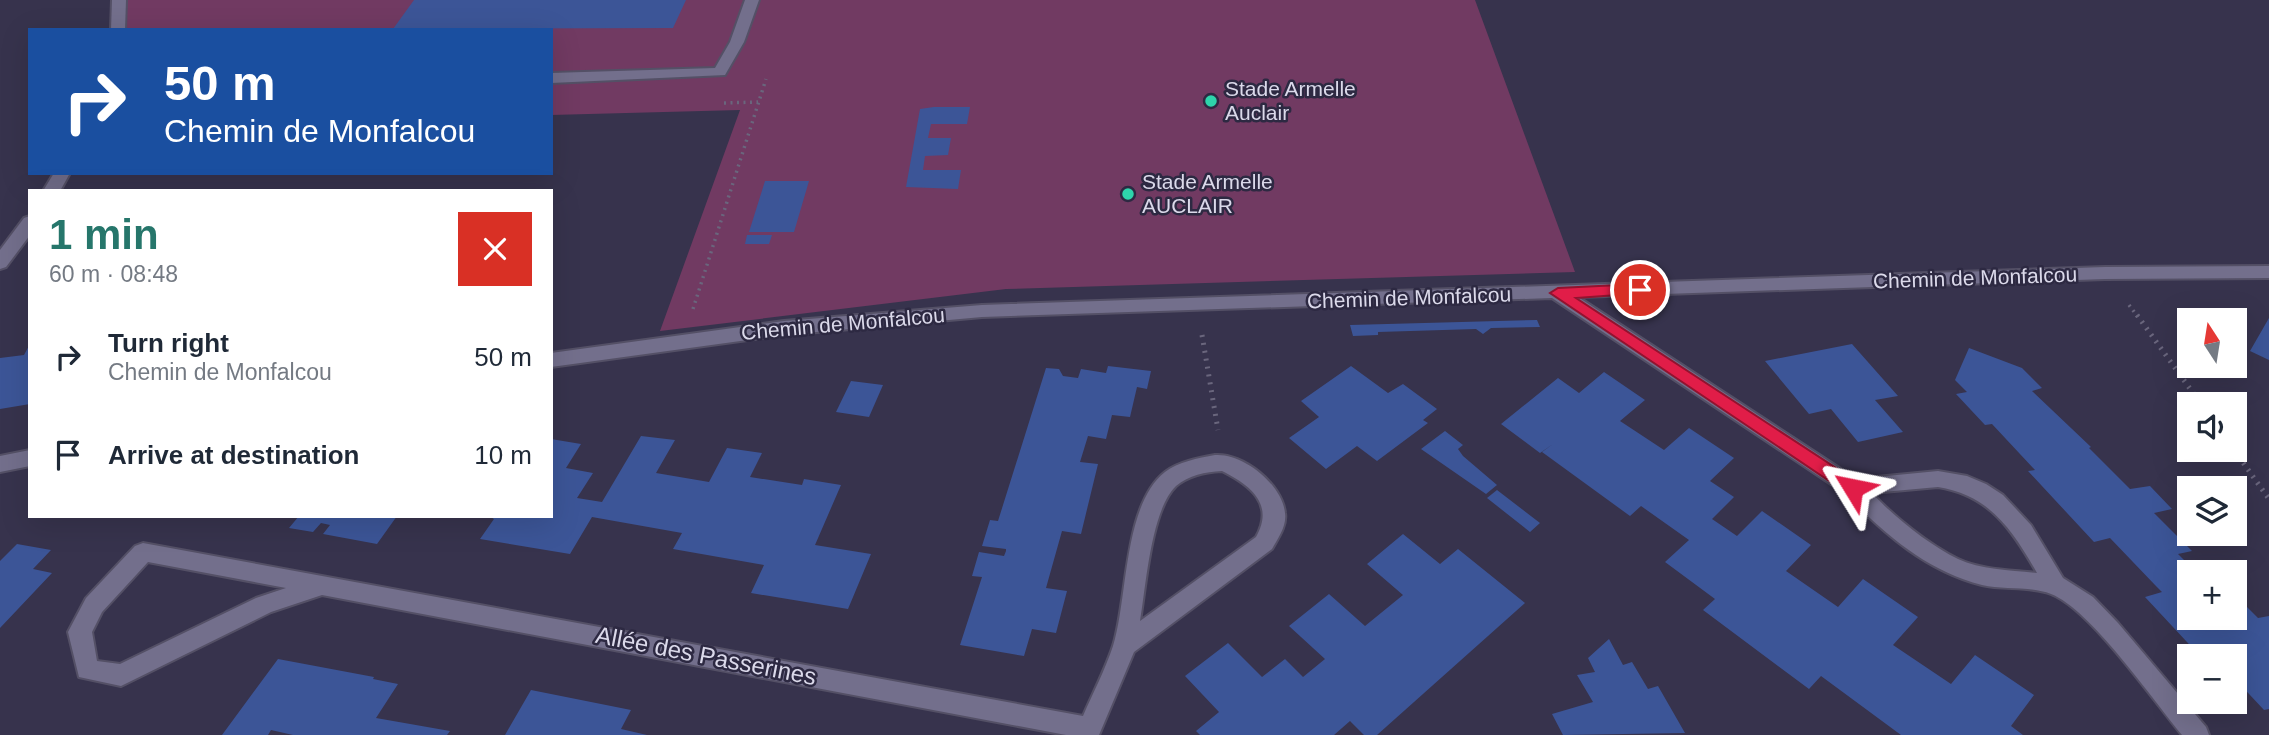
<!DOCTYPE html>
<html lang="en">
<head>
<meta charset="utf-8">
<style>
  :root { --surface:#fff; --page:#f6f6f7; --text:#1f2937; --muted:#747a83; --accent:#26766b }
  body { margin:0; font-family:Arial,sans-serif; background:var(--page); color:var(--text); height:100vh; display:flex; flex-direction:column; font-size:26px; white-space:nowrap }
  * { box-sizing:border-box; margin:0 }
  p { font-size:23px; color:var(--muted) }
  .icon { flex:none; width:38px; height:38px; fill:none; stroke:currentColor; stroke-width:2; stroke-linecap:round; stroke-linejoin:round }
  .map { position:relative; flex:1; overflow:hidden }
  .details { position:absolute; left:28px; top:189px; width:525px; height:329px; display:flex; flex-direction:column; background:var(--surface); border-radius:0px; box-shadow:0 7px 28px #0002 }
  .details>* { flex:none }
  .banner { position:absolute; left:28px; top:28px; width:525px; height:147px; border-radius:0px; box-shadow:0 7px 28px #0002; background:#1a4fa0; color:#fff; overflow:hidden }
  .needle { width:46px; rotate:348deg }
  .tools { position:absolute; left:2177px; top:308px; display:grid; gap:14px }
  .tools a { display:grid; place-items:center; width:70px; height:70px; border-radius:0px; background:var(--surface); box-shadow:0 7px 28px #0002; font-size:35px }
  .pin { position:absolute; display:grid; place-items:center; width:60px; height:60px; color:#fff; margin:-30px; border:4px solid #fff; border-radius:50%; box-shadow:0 2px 7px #0007 }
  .me { position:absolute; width:77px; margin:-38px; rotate:305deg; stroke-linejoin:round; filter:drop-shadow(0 0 5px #0008) }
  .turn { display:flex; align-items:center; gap:24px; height:147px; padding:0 21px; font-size:32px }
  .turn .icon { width:91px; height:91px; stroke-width:2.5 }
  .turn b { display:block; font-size:49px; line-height:60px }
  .round { display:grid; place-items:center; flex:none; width:74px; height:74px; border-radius:0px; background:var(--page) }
  .head { display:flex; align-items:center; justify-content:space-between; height:119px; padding:0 21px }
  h1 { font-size:42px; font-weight:700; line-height:52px; color:var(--accent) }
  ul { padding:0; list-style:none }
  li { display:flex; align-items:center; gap:21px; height:98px; padding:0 21px }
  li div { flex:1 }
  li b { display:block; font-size:26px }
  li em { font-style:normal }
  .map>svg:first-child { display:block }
  .green { fill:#713a62 }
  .building { fill:#3c5597 }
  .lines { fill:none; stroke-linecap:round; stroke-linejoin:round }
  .service-casing { stroke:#545066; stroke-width:4 }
  .minor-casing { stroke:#545066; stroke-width:4 }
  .path-far1 { stroke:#6a667d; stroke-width:3.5; stroke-dasharray:2 4.5; stroke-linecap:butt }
  .path { stroke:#6a667d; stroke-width:5; stroke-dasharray:2 6; stroke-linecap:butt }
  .service { fill:#736f8c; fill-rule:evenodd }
  .minor { fill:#736f8c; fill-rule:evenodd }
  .route { fill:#e11d48; stroke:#92132f; stroke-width:2 }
  .poi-dot { fill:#2ed4ab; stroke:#2d2942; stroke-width:2.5 }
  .labels { text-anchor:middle; stroke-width:5; stroke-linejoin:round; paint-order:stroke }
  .poi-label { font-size:21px; fill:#dbd9ea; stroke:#2d2942; text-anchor:start }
  .street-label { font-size:21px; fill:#dbd9ea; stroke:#2d2942 }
  .near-street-label { font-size:24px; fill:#dbd9ea; stroke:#2d2942 }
</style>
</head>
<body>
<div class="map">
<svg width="2269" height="735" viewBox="0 0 2269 735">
  <rect width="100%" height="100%" fill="#37334d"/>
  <path class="green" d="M123,0h1352l100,272 -569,17 -346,42 80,-221 -189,5v-85h-431z"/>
  <path class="building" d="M414,0h272l-13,28 -280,1z
    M934,107h36l-3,17h-36l-3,14h23l-3,17 -23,1 -2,14h38l-3,19 -52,-2 14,-78z
    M765,181h44l-15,51h-45z
    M747,235h25l-3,9h-24z
    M2269,318v42l-19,-9z
    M1537,320l3,7 -49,1 -8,6 -7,-5 -98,3v3l-25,1 -3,-11z
    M30,344v60l-30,5v-51l24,-3z
    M1852,344l46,52 -23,4 28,32 -45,10 -27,-33 -22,5 -44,-53z
    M1969,348l53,20 20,20 -10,3 59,56 -2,1 41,41 20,-3 22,23 -18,4 38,38 -14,3 18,18h-7v46h46v-23l23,23 11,-2v93l-5,1 -29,-31v-23h-35l-55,-59 17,-5 -7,-7 -45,-47 -16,4 -66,-71 7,-1 -43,-46 -7,1 -29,-31 11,-2 -12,-12z
    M1108,366l43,5 -4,18 -10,-2 -7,30 -18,-2 -6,24 -18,-3 -8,26 18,2 -17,70 -19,-3 -16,57 21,3 -11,42 -24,-4 -8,27 -64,-11 22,-68 -10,-1 7,-24 25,4 2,-5v-2l-24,-3 8,-26 8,1 48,-153 13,1 4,7 15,2 3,-9 25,4z
    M1351,366l37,27 15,-9 34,25 -14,11 5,3 -51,38 -20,-15 -31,23 -37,-31 30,-21 -18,-16z
    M1604,372l41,28 -25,21 44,29 25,-22 45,30 -24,23 24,16 -22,22 25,17 25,-25 49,34 -25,26 52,36 25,-28 55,38 -25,28 58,39 24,-29 59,40 -23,31 12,9h-122l-80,-59 -12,13 -106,-79 12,-11 -50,-37 24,-22 -48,-34 -11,10 -88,-64 11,-8 -13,9 -39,-29 57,-46 21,15z
    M851,381l32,4 -14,32 -33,-5z
    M1445,431l18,14 -5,4 5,7 34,29 -11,9 -65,-45z
    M641,436l34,4 -19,33 53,9 18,-34 35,5 -12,24 52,8 2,-6 37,6 -26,60 56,9 -23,55 -97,-16 13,-28 -91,-16 9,-16 -90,-16 -22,37 -90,-15 14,-20 -5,-3h62v-77l30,5 -15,24 27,5 -16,25 25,4z
    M1497,490l43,33 -10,9 -43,-34z
    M299,516h98l-20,28 -54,-10 7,-9 -9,-2 -8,9 -24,-4z
    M1403,534l37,30 18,-15 67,54 -148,132h-13l-14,-14 -16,14h-134l-4,-4 23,-19 -34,-36 43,-33 34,34 23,-18 18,18 22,-18 -36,-33 40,-32 36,32 38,-31 -36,-31z
    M17,544l34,6 -18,19 19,4 -52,55v-67z
    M1609,639l14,26 9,-3 16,27 10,-3 27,47 -122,2 -11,-21 41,-12 -16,-27 18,-3 -7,-14z
    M278,659l96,18 -1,2 25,5 -22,34 74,13 -3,4h-154l-22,-5 -3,5h-46z
    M531,690l100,20 -10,19 26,6h-142z"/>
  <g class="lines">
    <defs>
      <path id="service" d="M745,0h14l-15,42 -19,33 -174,8v-10l164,-5 15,-26z"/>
      <path id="minor" d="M112,0h14l-1,30h-14z
        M54,173h16l-10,18h-17z
        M30,216v19l-24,32 -6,2v-19l24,-32z
        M2269,266v12l-164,1 -527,18 278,182 82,-8 29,5 19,8 17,11 28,30 32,53 30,19 25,26 88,104 3,8h-27c-29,-35 -92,-126 -131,-141 -21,-8 -47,-4 -69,-9 -55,-14 -98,-51 -136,-91l-294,-196 -570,19 -198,18 -233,32v-14l233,-32 198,-16 1123,-38zM1938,487c52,8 75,44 99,86 -25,-3 -56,-3 -79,-14 -29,-14 -65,-43 -86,-66z
        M30,450v16l-30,6v-16z
        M1215,455c28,-2 67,29 70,58 2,13 -7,25 -13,36l-138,103 -35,83h-33l-744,-140 -51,17 -150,74 -42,-9 -11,-45 18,-34 49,-52 8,-3 940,173c10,-23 22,-46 30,-70 15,-47 10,-141 52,-174 13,-10 33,-14 50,-17zM1222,471c28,14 53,33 34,66l-116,84c6,-35 11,-111 36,-135 13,-11 29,-14 46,-15zM148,562l138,26 -30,10 -136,66 -23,-3 -5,-29 10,-20z"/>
    </defs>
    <use href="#service" class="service-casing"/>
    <use href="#minor" class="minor-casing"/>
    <path class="path-far1" d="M724,103l34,-1
      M2129,305l9,12
      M693,309l73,-230"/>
    <path class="path" d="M2137,315l64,89
      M1202,335l16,95
      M2234,450l35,49"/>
    <use href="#service" class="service"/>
    <use href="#minor" class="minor"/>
  </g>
  <path class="route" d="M1640,284l5,2 2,4 -2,3 -69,5 283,185 3,5 -3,5h-12l-297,-200 8,-5z"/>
  <g class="poi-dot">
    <circle cx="1211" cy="101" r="7"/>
    <circle cx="1128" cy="194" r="7"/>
  </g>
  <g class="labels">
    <g class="poi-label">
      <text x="1225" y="96">Stade Armelle<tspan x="1225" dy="24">Auclair</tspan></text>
      <text x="1142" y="189">Stade Armelle<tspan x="1142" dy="24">AUCLAIR</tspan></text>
    </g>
    <g class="street-label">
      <text transform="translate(1975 278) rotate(-2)" y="7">Chemin de Monfalcou</text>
      <text transform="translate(1409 298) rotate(-2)" y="7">Chemin de Monfalcou</text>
      <text transform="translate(843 324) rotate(-5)" y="7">Chemin de Monfalcou</text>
    </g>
    <g class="near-street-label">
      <text transform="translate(706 656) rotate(11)" y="8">Allée des Passerines</text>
    </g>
  </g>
</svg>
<div class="tools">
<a><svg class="needle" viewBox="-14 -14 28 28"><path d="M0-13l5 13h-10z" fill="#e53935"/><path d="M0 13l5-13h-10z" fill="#747a83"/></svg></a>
<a><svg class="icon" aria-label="sound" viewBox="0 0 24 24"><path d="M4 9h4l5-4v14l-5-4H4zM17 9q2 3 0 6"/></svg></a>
<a><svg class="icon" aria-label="layers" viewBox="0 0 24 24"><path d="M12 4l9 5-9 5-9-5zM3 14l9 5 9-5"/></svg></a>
<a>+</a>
<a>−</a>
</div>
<div class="pin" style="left:1640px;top:290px;background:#d93025"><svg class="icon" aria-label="arrive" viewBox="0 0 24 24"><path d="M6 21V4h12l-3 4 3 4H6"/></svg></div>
<svg class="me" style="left:1853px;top:488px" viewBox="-20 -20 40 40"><path d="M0-17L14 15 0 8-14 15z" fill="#e11d48" stroke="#fff" stroke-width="4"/></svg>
<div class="banner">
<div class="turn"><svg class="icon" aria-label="right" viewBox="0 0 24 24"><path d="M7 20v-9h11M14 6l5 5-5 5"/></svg><div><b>50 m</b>Chemin de Monfalcou</div></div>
</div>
<section class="details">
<div class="head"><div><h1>1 min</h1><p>60 m · 08:48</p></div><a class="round" style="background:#d93025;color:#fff"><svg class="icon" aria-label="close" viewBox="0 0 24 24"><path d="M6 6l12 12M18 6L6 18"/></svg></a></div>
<ul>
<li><svg class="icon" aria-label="right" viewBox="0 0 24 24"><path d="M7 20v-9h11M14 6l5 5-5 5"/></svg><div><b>Turn right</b><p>Chemin de Monfalcou</p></div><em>50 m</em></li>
<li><svg class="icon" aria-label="arrive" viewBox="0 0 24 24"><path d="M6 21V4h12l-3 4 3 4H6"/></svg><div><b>Arrive at destination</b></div><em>10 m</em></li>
</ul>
</section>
</div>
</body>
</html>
